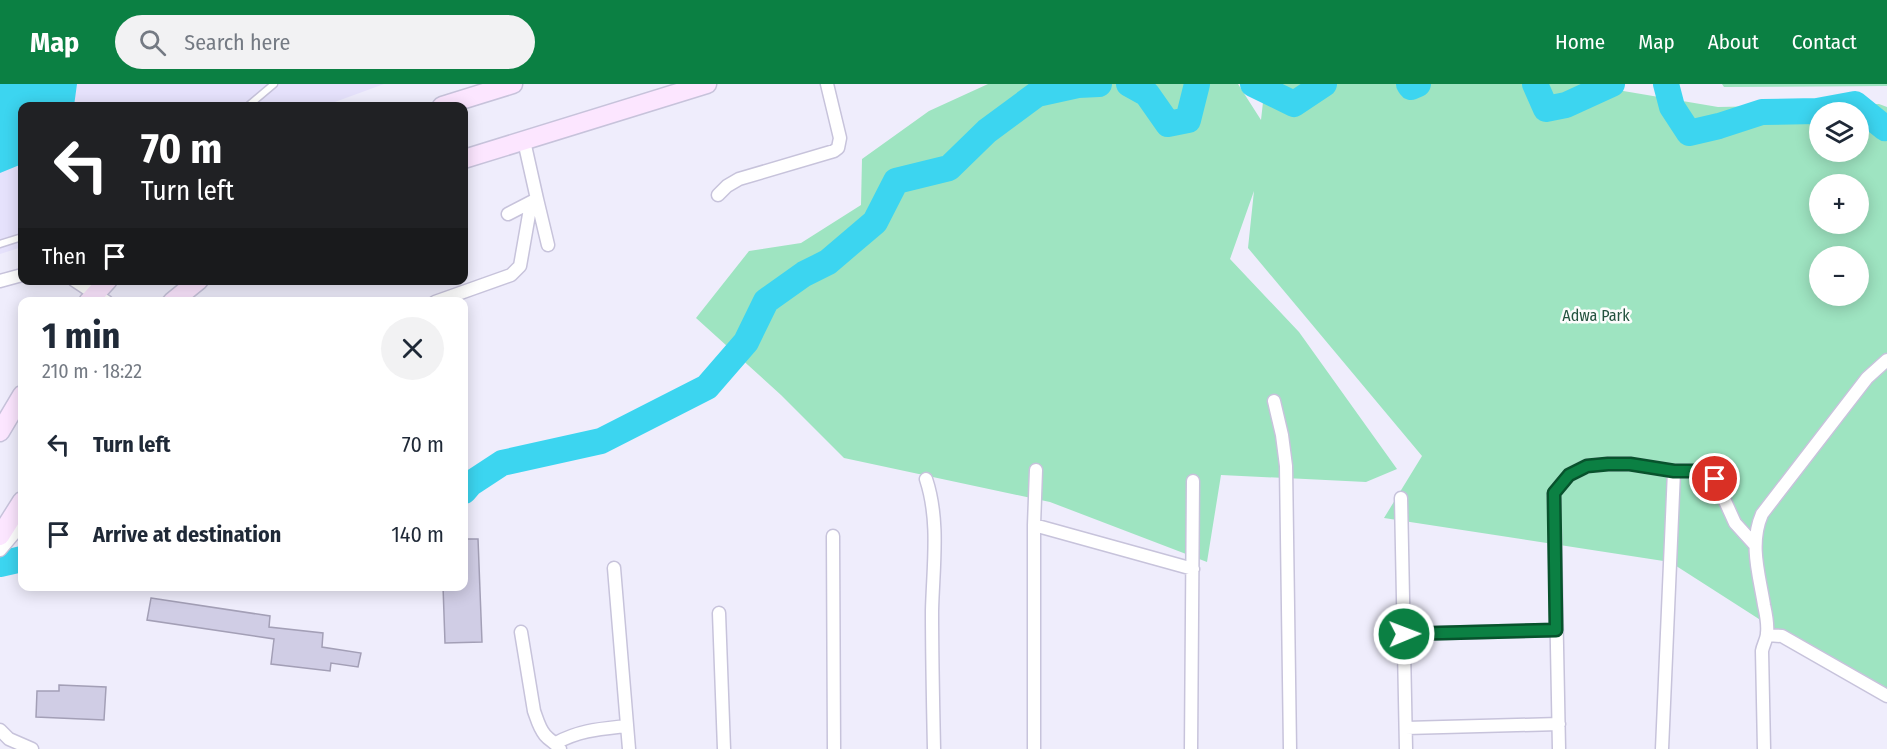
<!DOCTYPE html>
<html lang="en">
<head>
<meta charset="utf-8">
<style>
  :root { --surface:#fff; --page:#f2f2f3; --text:#1f2937; --muted:#747a83; --accent:#0b8043 }
  body { margin:0; font-family:"Fira Sans Condensed",sans-serif; background:var(--page); color:var(--text); height:100vh; display:flex; flex-direction:column; font-size:22px; white-space:nowrap }
  * { box-sizing:border-box; margin:0 }
  p { font-size:20px; color:var(--muted) }
  .icon { flex:none; width:33px; height:33px; fill:none; stroke:currentColor; stroke-width:2; stroke-linecap:round; stroke-linejoin:round }
  .map { position:relative; flex:1; overflow:hidden }
  .sheet { position:absolute; left:18px; top:213px; width:450px; height:294px; display:flex; flex-direction:column; background:var(--surface); border-radius:12px; box-shadow:0 3px 15px #0003 }
  .sheet>* { flex:none }
  .hud { position:absolute; left:18px; top:18px; width:450px; height:183px; border-radius:12px; box-shadow:0 3px 15px #0003; background:#202124; color:#fff; overflow:hidden }
  .controls { position:absolute; left:1809px; top:18px; display:grid; gap:12px }
  .controls a { display:grid; place-items:center; width:60px; height:60px; border-radius:50%; background:var(--surface); box-shadow:0 3px 15px #0003; font-size:30px }
  .pin { position:absolute; display:grid; place-items:center; width:51px; height:51px; color:#fff; margin:-26px; border:3px solid #fff; border-radius:50%; box-shadow:0 2px 6px #0007 }
  .me { position:absolute; width:66px; margin:-33px; rotate:89deg; stroke-linejoin:round; filter:drop-shadow(0 0 4px #0008) }
  .turn { display:flex; align-items:center; gap:21px; height:126px; padding:0 24px; font-size:27px }
  .turn .icon { width:78px; height:78px; stroke-width:2.5 }
  .turn b { display:block; font-size:42px; line-height:51px }
  .then { display:flex; align-items:center; height:57px; padding:0 24px; background:#0003; gap:12px; font-size:22px }
  .round { display:grid; place-items:center; flex:none; width:63px; height:63px; border-radius:32px; background:var(--page) }
  .overview { display:flex; align-items:center; justify-content:space-between; height:102px; padding:0 24px }
  h1 { font-size:36px; font-weight:700; line-height:45px }
  ul { padding:0; list-style:none }
  li { display:flex; align-items:center; gap:18px; height:90px; padding:0 24px }
  li div { flex:1 }
  li b { display:block; font-size:22px }
  li em { font-style:normal }
  header { display:flex; align-items:center; gap:36px; box-sizing:border-box; height:84px; padding:0 30px; background:var(--accent); color:#fff }
  header strong { font-size:28px }
  nav { display:flex; gap:33px; margin-inline-start:auto; font-size:21px }
  .search { width:420px; height:54px; background:var(--page); display:flex; align-items:center; gap:15px; box-sizing:border-box; padding:0 21px; border-radius:33px; color:var(--muted); font-size:22px }
  .map>svg:first-child { display:block }
  .built { fill:#e6e2fc }
  .green { fill:#9ee4c1; fill-rule:evenodd }
  .water { fill:#3cd5f0 }
  .lines { fill:none; stroke-linecap:round; stroke-linejoin:round }
  .river { stroke:#3cd5f0; stroke-width:26 }
  .building { fill:#d0cde5; stroke:#a39fb6; stroke-width:1.5 }
  .lane-casing { stroke:#c7c3db; stroke-width:9 }
  .street-casing { stroke:#c7c3db; stroke-width:15 }
  .secondary-casing { stroke:#c7c3db; stroke-width:21 }
  .lane { stroke:#fff; stroke-width:6 }
  .street { stroke:#fff; stroke-width:12 }
  .secondary { stroke:#fce6ff; stroke-width:18 }
  .route-casing { stroke:#07532c; stroke-width:15 }
  .route { stroke:#0b8043; stroke-width:10 }
  .labels { text-anchor:middle; stroke-width:5; stroke-linejoin:round; paint-order:stroke }
  .park-label { font-size:16px; fill:#24533f; stroke:#fcfcfc }
</style>
</head>
<body>
<header>
<strong>Map</strong>
<div class="search"><svg class="icon" aria-label="search" viewBox="0 0 24 24"><circle cx="10" cy="10" r="6"/><path d="M15 15l6 6"/></svg>Search here</div>
<nav><a>Home</a><a>Map</a><a>About</a><a>Contact</a></nav>
</header>
<div class="map">
<svg width="1887" height="665" viewBox="0 0 1887 665">
  <rect width="100%" height="100%" fill="#efedfc"/>
  <path class="built" d="M0,0h384l-60,22h-302v141l-22,7z"/>
  <path class="green" d="M988,0h250l23,36 4,-36h317l136,23 161,-3 8,3v594l-217,-139 -286,-44 38,-62 -174,-208 6,-57 -24,68 69,73 98,137 -31,13 -145,-7 -14,87 -157,-60 -206,-44 -63,-63 -85,-77 53,-67 52,-8 60,-38 1,-46 67,-48zM1820,28h38v40h-38zM1820,100h38v40h-38zM1820,172h38v40h-38z
    M1722,0h165v2l-163,1z"/>
  <path class="water" d="M0,0h77l-3,22h-52v58l-22,9z"/>
  <g class="lines">
    <path class="river" d="M1129,0l18,10 21,30 20,-4 9,-36
      M1253,0l41,20 30,-20
      M1409,0l2,3 7,-3
      M1535,0l11,25 20,-4 46,-21
      M1666,0l6,23 17,26 30,-7 43,-14 55,-1 38,-7 30,24 2,-1
      M464,407l6,-7 32,-21 99,-22 106,-54 39,-45 20,-41 38,-27 24,-12 47,-40 21,-41 53,-13 38,-37 50,-37 41,-9 21,-1
      M0,480l22,-5"/>
  </g>
  <path class="building" d="M464,455h14l4,103 -37,1 -2,-57h21z
    M151,514l119,18 -1,11 54,6 -1,14 39,6 -3,14 -27,-4 -1,8 -59,-7 3,-25 -127,-19z
    M59,601l47,2 -2,33 -68,-3 1,-26h22z"/>
  <g class="lines">
    <defs>
      <path id="lane" d="M248,22l26,-22
        M0,160l22,-7"/>
      <path id="street" d="M718,111l9,-9 12,-7 95,-28 4,-3 2,-10 -13,-54
        M537,115l11,46
        M508,130l29,-15 -13,-58
        M74,196l33,22
        M0,197l22,-6
        M435,218l76,-27 9,-9 11,-63
        M1274,317l8,34 4,31 4,283
        M926,395c14,42 7,88 6,132 0,46 1,92 2,138
        M1401,414l5,251
        M1034,441l159,44
        M833,452l1,213
        M0,466l22,-26
        M614,484l15,181
        M719,529l5,136
        M521,548l13,79c3,8 5,17 11,24 5,6 11,8 15,14
        M1403,550l153,-4
        M1767,551l15,1 105,60
        M1406,644l153,-4
        M0,646l9,9 23,10
        M556,659c24,-13 44,-14 71,-17
        M1034,665v-224l2,-55
        M1191,665l2,-268
        M1559,665l-5,-256 15,-18 18,-9 21,-2h22l44,7h31l10,8 20,44 20,22
        M1662,665l12,-278
        M1764,665l-2,-98c1,-6 5,-12 5,-18 1,-8 -1,-19 -3,-28 -5,-31 -15,-61 -2,-91l105,-136 20,-18"/>
      <path id="secondary" d="M442,22l71,-22
        M464,75l243,-75
        M88,218l20,-22
        M172,218l27,-22
        M0,348l22,-37
        M0,452l22,-35"/>
    </defs>
    <use href="#lane" class="lane-casing"/>
    <use href="#street" class="street-casing"/>
    <use href="#secondary" class="secondary-casing"/>
    <use href="#lane" class="lane"/>
    <use href="#street" class="street"/>
    <use href="#secondary" class="secondary"/>
  </g>
  <g class="lines">
    <defs>
      <path id="route" d="M1404,550l152,-4 -2,-137 15,-18 18,-9 21,-2h22l44,7h31l10,8"/>
    </defs>
    <use href="#route" class="route-casing"/>
    <use href="#route" class="route"/>
  </g>
  <g class="labels">
    <g class="park-label">
      <text x="1596" y="237">Adwa Park</text>
    </g>
  </g>
</svg>
<div class="controls">
<a><svg class="icon" aria-label="layers" viewBox="0 0 24 24"><path d="M12 4l9 5-9 5-9-5zM3 14l9 5 9-5"/></svg></a>
<a>+</a>
<a>−</a>
</div>
<div class="pin" style="left:1715px;top:395px;background:#d93025"><svg class="icon" aria-label="arrive" viewBox="0 0 24 24"><path d="M6 21V4h12l-3 4 3 4H6"/></svg></div>
<svg class="me" style="left:1404px;top:550px" viewBox="-20 -20 40 40"><circle r="17" fill="#0b8043" stroke="#fff" stroke-width="3"/><path d="M0-11L8 9 0 5-8 9z" fill="#fff"/></svg>
<div class="hud">
<div class="turn"><svg class="icon" aria-label="left" viewBox="0 0 24 24"><path d="M17 20v-9H6M10 6l-5 5 5 5"/></svg><div><b>70 m</b>Turn left</div></div>
<div class="then">Then<svg class="icon" aria-label="arrive" viewBox="0 0 24 24"><path d="M6 21V4h12l-3 4 3 4H6"/></svg></div>
</div>
<section class="sheet">
<div class="overview"><div><h1>1 min</h1><p>210 m · 18:22</p></div><a class="round"><svg class="icon" aria-label="close" viewBox="0 0 24 24"><path d="M6 6l12 12M18 6L6 18"/></svg></a></div>
<ul>
<li><svg class="icon" aria-label="left" viewBox="0 0 24 24"><path d="M17 20v-9H6M10 6l-5 5 5 5"/></svg><div><b>Turn left</b></div><em>70 m</em></li>
<li><svg class="icon" aria-label="arrive" viewBox="0 0 24 24"><path d="M6 21V4h12l-3 4 3 4H6"/></svg><div><b>Arrive at destination</b></div><em>140 m</em></li>
</ul>
</section>
</div>
</body>
</html>
